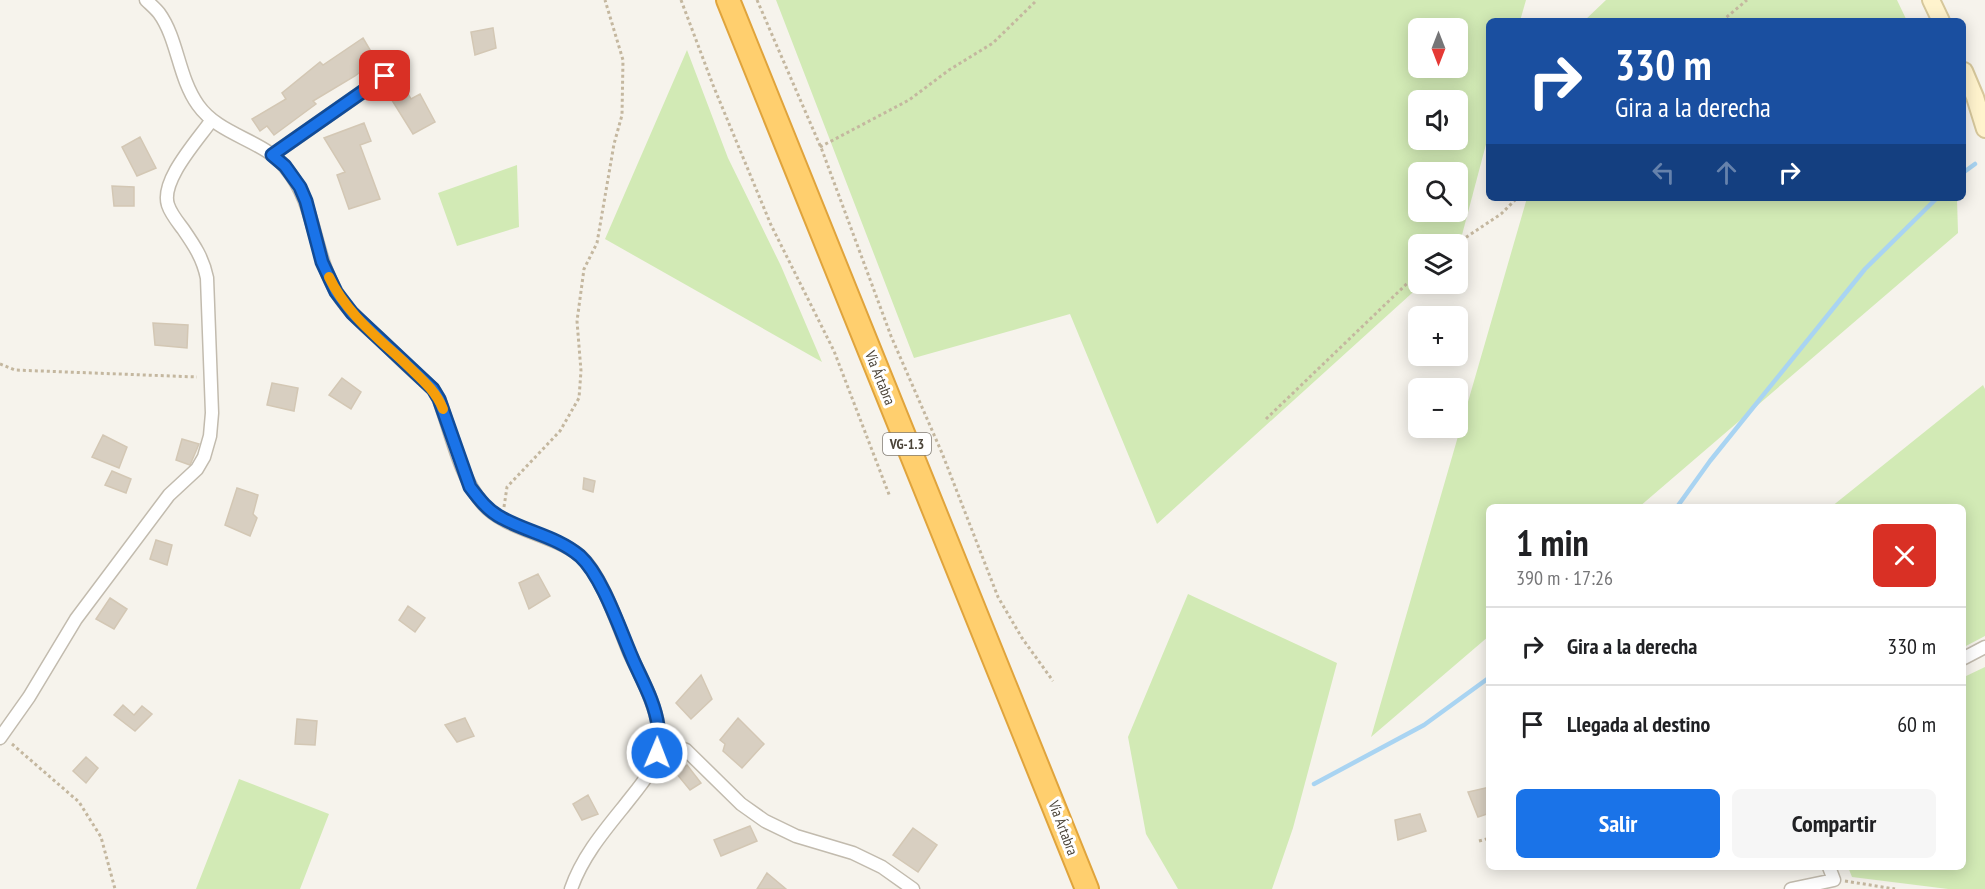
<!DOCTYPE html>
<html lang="es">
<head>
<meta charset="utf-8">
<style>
  :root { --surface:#fff; --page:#f6f6f6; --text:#202124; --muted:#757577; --line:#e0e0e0; --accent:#1a73e8 }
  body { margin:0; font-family:"PT Sans Narrow",sans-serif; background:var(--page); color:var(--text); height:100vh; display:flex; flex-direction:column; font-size:22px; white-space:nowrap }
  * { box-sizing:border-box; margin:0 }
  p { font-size:20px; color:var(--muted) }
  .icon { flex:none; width:33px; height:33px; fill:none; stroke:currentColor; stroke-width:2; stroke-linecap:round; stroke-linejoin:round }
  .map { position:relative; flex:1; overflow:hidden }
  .drawer { position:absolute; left:1486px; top:504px; width:480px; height:366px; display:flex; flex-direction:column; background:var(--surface); border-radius:9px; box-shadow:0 3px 15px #0003 }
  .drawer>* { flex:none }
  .banner { position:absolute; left:1486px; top:18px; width:480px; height:183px; border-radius:9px; box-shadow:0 3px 15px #0003; background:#1a4fa0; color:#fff; overflow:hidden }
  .needle { width:39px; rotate:180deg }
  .fabs { position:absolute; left:1408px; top:18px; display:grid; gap:12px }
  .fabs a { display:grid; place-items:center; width:60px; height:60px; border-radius:9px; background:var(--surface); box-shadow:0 3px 15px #0003; font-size:30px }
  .pin { position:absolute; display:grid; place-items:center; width:51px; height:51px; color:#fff; margin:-26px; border-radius:12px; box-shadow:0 3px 9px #0006 }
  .me { position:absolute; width:66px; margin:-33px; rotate:1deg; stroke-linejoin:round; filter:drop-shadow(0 0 4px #0008) }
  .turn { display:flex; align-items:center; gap:21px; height:126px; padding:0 30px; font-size:27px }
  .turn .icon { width:78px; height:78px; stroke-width:2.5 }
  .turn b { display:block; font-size:42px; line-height:51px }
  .lanes { display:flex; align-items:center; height:57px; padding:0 30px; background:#0003; justify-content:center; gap:30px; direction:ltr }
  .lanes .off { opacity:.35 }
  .round { display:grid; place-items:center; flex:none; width:63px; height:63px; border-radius:9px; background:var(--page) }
  .head { display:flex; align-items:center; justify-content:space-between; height:102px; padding:0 30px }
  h1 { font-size:36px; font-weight:700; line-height:45px }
  .primary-button { display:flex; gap:12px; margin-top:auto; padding:12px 30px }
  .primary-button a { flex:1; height:69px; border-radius:9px; background:var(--accent); color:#fff; font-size:24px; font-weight:700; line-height:69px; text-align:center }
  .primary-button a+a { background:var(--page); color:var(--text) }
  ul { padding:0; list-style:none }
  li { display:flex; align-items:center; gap:18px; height:78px; padding:0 30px; border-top:2px solid var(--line) }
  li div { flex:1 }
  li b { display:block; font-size:22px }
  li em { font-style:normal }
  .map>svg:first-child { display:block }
  .green { fill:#d2eab5; fill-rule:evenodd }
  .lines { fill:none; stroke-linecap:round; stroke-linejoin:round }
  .stream { stroke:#a9d4f2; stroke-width:4.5 }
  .building { fill:#d8cfc1; stroke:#d3c7b4; stroke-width:1.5 }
  .street-casing { stroke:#c2bbae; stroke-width:15 }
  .secondary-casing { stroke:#d6c79b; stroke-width:20 }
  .highway-casing { stroke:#e0a43c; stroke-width:26 }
  .path { stroke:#c4b79f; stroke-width:3; stroke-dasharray:3 3; stroke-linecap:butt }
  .street { stroke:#fff; stroke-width:12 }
  .secondary { stroke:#fff3cd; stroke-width:16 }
  .highway { stroke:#ffcf6e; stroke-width:22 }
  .route-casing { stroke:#114b97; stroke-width:15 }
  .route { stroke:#1a73e8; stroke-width:10 }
  .slow { stroke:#f59e0b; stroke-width:10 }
  .labels { text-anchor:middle; stroke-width:6; stroke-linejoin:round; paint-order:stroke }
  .shield { fill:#fff; stroke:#817c74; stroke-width:1.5 }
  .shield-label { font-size:14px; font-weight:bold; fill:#4b4439 }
  .street-label { font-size:15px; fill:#4b4439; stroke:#fff }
</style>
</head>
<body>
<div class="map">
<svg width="1985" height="889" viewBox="0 0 1985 889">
  <rect width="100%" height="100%" fill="#f6f3ec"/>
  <path class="green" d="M776,0h750l-6,21h-30l-1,112 -31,117v-6h-39v40h3l-265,240 -87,-210 -156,44zM1458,28v40h-39v-40zM1458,100v40h-39v-40zM1458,172v40h-39v-40z
    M1606,0h291l10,21h-323z
    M687,50l41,108 53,108 41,96 -217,-123z
    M517,165l2,62 -62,19 -19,-53z
    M1527,198h430l1,35 -319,274h-149l-1,129 -118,101z
    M1983,385l2,4v247l-21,11v-140h-133z
    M1188,594l149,69 -44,165 -21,61h-94l-32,-55 -18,-97z
    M1985,667v222h-37l-96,-12 -4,-10h116v-190z
    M239,779l90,35 -29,75h-104z"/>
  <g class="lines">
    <path class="stream" d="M1964,172l11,-8
      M1677,507l33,-46 155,-192 72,-71
      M1314,784l110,-59 66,-48"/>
  </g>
  <path class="building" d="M493,28l3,20 -21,7 -4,-23z
    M363,38l13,22 -21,16 -42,25 3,3 -42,31 -7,-9 -7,5 -8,-12 34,-20 -4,-6 38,-31 3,3z
    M406,90l5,9 9,-5 15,28 -22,12 -23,-37z
    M364,123l7,18 -11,4 20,54 -31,10 -12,-34 8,-3 -21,-34z
    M140,137l16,31 -19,8 -15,-29z
    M112,186l22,1v19h-20z
    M153,323l35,2 -1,23 -32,-3z
    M342,378l19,14 -10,17 -22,-14z
    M272,383l26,5 -4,23 -27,-6z
    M103,435l24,12 -8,21 -27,-11z
    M182,439l17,5 -9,21 -14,-5z
    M112,471l19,8 -5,14 -21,-8z
    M584,478l11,3 -2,11 -10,-3z
    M237,488l21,7 -5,19 4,4 -7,18 -25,-11z
    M156,540l16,5 -5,20 -17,-6z
    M538,574l12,22 -21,13 -10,-26z
    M110,598l17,11 -13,20 -18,-10z
    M408,606l17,12 -10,14 -16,-12z
    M701,675l11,24 -21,20 -15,-16z
    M123,705l11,10 8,-9 10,8 -17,17 -21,-16z
    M465,718l9,18 -17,6 -12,-17z
    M738,718l26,26 -22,24 -19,-17 2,-7 -5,-4z
    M297,719l20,2 -2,24 -20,-1z
    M86,757l12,11 -12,15 -13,-12z
    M687,765l14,18 -11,7 -14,-17z
    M1490,787v26l-12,4 -10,-25z
    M588,795l10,19 -16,6 -9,-16z
    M1420,814l6,17 -28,9 -3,-20z
    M750,826l7,15 -36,15 -7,-16z
    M913,828l24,17 -19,27 -25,-17z
    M767,873l19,16h-29z"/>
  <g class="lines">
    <defs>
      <path id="street" d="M146,0c4,4 9,8 13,13 19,26 19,64 39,92 22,31 64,34 87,62 31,36 28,86 52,126 11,18 27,32 43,46 17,17 35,34 53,50l6,10c12,34 21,78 44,105 21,25 69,30 96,51 22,18 39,70 50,97 11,23 24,47 29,72 2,8 1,18 -1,27 -3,21 -20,38 -32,54 -21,26 -43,52 -54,84
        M272,155l113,-79 16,-16
        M1964,658l21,-11
        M0,738l29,-41 47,-78 93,-124 28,-26 7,-12 6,-21 2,-23 -5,-135c-4,-20 -13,-33 -24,-49 -6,-8 -12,-15 -15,-24 -8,-24 29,-64 43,-84
        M659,739l27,11 55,54 24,17 31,15 57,17 29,14 31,22
        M1791,889l43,-9 -5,-13"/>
      <path id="secondary" d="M1931,0l10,21
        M1964,71l11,26 10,32"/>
      <path id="highway" d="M728,0l359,889"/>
    </defs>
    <use href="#street" class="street-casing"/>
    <use href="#secondary" class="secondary-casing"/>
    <use href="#highway" class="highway-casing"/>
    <path class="path" d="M681,0l32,85 58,140 63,126 56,146
      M757,0l65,150 69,186 51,117 56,144 24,41 31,43
      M1722,21l25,-21
      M820,147l89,-47 40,-30 44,-27 44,-43
      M1456,244l45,-30 16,-16
      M0,364l15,6 182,7
      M1266,419l153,-147
      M504,507l3,-20 53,-56 19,-33 2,-27 -4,-50 7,-52 13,-26 17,-99 8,-29 1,-55 -18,-60
      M12,744l67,58 22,35 14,52
      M1479,841l11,-3
      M1845,881l50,8"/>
    <use href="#street" class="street"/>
    <use href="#secondary" class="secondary"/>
    <use href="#highway" class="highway"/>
  </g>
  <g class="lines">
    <defs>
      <path id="route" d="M385,76l-113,79 13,11 15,21 6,14 16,61 14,30 16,21 81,76 6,10 31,88c9,12 18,24 32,31 25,14 56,19 78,38 23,21 41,77 54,106 9,20 21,41 24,64 2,8 0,18 -1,27"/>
    </defs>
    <use href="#route" class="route-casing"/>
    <use href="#route" class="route"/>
    <path class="slow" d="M329,277c17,36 48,60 76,86 15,15 30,26 38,46"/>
  </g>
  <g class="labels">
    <rect class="shield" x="883" y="433" width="48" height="22" rx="4.5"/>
    <g class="shield-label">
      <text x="907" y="449">VG-1.3</text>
    </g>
    <g class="street-label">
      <text transform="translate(880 378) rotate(68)" y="5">Vía Ártabra</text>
      <text transform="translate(1063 828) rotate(69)" y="5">Vía Ártabra</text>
    </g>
  </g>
</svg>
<div class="fabs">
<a><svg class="needle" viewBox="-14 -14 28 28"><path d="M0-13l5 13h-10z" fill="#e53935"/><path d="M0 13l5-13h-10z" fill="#757577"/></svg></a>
<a><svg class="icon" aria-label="sound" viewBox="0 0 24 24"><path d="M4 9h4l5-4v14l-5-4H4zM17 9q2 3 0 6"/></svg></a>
<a><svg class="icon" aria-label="search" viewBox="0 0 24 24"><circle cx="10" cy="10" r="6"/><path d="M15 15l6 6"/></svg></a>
<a><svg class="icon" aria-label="layers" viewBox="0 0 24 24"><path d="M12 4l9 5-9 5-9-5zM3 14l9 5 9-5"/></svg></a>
<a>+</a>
<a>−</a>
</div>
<div class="pin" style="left:385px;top:76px;background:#d93025"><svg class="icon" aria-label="arrive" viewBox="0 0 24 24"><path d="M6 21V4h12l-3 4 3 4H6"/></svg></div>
<svg class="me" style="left:657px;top:753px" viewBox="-20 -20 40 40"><circle r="17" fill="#1a73e8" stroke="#fff" stroke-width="3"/><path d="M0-11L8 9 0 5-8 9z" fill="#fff"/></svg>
<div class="banner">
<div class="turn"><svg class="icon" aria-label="right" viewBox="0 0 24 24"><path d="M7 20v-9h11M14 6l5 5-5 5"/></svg><div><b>330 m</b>Gira a la derecha</div></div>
<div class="lanes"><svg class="icon off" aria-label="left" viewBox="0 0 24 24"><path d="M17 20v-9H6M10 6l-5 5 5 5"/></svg><svg class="icon off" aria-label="ahead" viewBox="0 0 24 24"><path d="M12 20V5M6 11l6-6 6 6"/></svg><svg class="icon" aria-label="right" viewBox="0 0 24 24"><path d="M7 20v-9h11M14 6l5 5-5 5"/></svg></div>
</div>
<section class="drawer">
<div class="head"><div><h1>1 min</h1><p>390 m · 17:26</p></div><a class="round" style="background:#d93025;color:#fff"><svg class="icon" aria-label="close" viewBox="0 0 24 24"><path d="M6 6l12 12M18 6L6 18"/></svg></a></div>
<ul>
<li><svg class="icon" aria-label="right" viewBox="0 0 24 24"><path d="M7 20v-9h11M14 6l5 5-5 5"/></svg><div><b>Gira a la derecha</b></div><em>330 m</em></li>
<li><svg class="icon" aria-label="arrive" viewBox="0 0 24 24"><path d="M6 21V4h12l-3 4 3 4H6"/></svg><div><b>Llegada al destino</b></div><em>60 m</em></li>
</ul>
<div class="primary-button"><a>Salir</a><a>Compartir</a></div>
</section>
</div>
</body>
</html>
